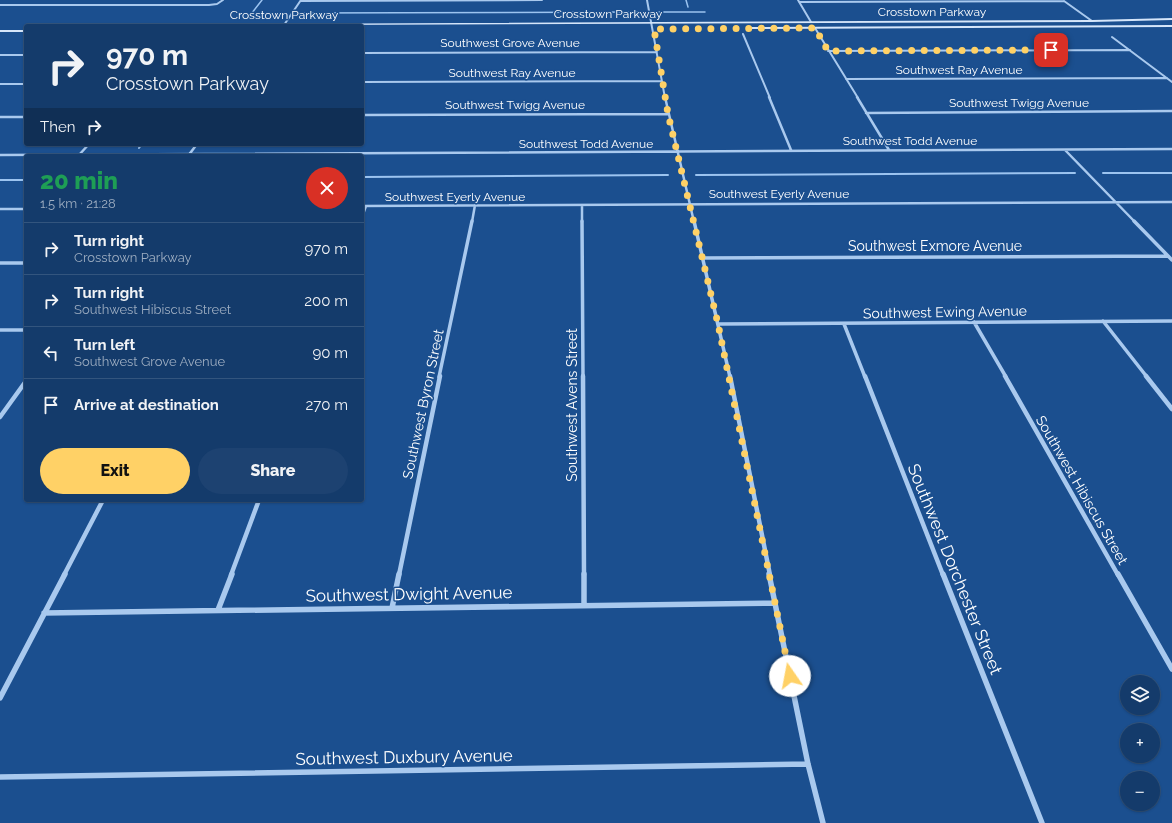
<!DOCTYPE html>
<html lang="en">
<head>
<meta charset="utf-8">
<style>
  :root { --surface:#143b6b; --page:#1d4271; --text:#f1f3f6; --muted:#9dadc1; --line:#33557e; --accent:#ffd166 }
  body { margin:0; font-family:Raleway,sans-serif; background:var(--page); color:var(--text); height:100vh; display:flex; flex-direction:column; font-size:15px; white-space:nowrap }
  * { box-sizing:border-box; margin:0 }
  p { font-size:13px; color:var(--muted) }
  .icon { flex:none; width:22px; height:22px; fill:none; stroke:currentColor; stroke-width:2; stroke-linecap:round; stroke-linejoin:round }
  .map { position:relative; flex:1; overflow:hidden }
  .details { position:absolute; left:24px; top:154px; width:340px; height:348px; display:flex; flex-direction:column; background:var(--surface); border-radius:4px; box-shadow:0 1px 3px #0004,0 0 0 1px var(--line) }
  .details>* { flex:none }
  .hud { position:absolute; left:24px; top:24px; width:340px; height:122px; border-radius:4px; box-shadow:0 1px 3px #0004,0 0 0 1px var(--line); background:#143b6b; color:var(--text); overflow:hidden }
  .controls { position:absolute; left:1120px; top:675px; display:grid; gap:8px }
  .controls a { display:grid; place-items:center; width:40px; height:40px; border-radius:50%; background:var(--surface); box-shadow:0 1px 3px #0004,0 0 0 1px var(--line); font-size:20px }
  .pin { position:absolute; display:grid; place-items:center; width:34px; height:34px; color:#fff; margin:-17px; border-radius:8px; box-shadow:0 2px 6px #0006 }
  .me { position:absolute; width:44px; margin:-22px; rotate:348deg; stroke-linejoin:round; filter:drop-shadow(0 0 3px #0008) }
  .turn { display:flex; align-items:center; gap:14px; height:84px; padding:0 16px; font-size:18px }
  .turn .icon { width:52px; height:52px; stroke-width:2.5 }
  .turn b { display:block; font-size:28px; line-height:34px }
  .then { display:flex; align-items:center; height:38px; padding:0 16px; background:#0003; gap:8px; font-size:15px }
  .round { display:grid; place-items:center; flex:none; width:42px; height:42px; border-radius:21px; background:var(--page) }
  .headline { display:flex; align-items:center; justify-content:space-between; height:68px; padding:0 16px }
  h1 { font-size:24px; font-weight:800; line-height:30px; color:#1e9e55 }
  .primary-button { display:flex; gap:8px; margin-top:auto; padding:8px 16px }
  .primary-button a { flex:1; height:46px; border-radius:24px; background:var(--accent); color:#111; font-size:16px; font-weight:800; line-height:46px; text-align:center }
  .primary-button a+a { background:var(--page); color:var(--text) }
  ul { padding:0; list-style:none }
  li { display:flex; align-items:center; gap:12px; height:52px; padding:0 16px; border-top:1px solid var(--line) }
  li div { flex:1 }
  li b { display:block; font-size:15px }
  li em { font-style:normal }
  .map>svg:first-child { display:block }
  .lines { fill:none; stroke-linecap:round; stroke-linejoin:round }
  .stream-far1 { stroke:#9cc4f0; stroke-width:1.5 }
  .stream { stroke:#9cc4f0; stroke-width:2 }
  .street-far4 { stroke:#a9c9ee; stroke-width:2 }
  .street-far3 { stroke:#a9c9ee; stroke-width:2.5 }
  .street-far2 { stroke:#a9c9ee; stroke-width:3.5 }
  .street-far1 { stroke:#a9c9ee; stroke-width:4.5 }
  .street { stroke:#a9c9ee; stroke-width:5.5 }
  .secondary { fill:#d6e6fa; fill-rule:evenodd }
  .route { stroke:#ffd166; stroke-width:7; stroke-dasharray:0 12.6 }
  .labels { text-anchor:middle; stroke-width:3; stroke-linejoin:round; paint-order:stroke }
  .far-street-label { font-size:12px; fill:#fff; stroke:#1b4f8f }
  .street-label { font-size:14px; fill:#fff; stroke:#1b4f8f }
  .near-street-label { font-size:17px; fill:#fff; stroke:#1b4f8f }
</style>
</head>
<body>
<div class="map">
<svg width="1172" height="823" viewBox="0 0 1172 823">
  <rect width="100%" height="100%" fill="#1b4f8f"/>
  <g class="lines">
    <path class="stream-far1" d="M686,0l2,7
      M659,12h46
      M297,13l342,-1
      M251,14l31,-1
      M248,18l14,-18"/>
    <path class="stream" d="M139,148l3,-4
      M1103,173h69
      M696,175l379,-2
      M362,177l306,-2
      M0,180h26"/>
    <path class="street-far4" d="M647,0l18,98
      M798,0l13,22
      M301,1l241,-1
      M1064,1l28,20
      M799,2l265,-1
      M0,5h209l8,-1 6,-4
      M284,25l17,-25
      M815,28l43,70
      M743,34l27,64
      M1112,37l60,45
      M828,51l302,-1
      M362,53l295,-1
      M0,55h26
      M846,79l321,-1
      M362,82l300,-1
      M0,84h26"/>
    <path class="street-far3" d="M665,97l29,125
      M769,97l22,53
      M857,97l32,53
      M866,113l306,-2
      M362,115l306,-1
      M0,117h26
      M1065,150l70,72
      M0,155l1172,-6
      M79,155l10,-11
      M188,156l9,-12
      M582,205v17
      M362,206l810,-4
      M0,209h26
      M362,217l4,-11
      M472,222l3,-17"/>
    <path class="street-far2" d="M582,221l1,156
      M694,221l36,156
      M1134,221l38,39
      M702,258l466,-2
      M0,263h26
      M1103,321l44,56
      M974,322l32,55
      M719,324l453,-3
      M844,324l21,53
      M0,330h26
      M439,377l33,-156"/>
    <path class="street-far1" d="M583,376l1,199
      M730,376l40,199
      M865,376l78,199
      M1005,376l113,199
      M1146,376l26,33
      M0,417l26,-36
      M64,575l39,-75
      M231,575l28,-75
      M399,575l41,-199"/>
    <path class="street" d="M584,574v31
      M769,574l39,190 15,59
      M943,574l99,249
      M1118,574l54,95
      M392,608l7,-34
      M218,610l14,-36
      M44,613l731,-10
      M0,698l65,-124
      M0,777l808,-13"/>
    <path class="secondary" d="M1172,18v2l-80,2 -1050,4 2,-1 1048,-5z
      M1172,25v2l-421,2 -2,-1 2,-1z
      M0,30h26v2h-26z"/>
  </g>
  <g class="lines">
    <path class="route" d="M790,676l-72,-352 -50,-210 -14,-85 161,-1 13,23 223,-1"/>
  </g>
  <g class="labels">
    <g class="far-street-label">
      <text x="932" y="16">Crosstown Parkway</text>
      <text x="608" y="18">Crosstown Parkway</text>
      <text x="284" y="19">Crosstown Parkway</text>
      <text x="510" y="47">Southwest Grove Avenue</text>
      <text x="959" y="74">Southwest Ray Avenue</text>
      <text x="512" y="77">Southwest Ray Avenue</text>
      <text x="1019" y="107">Southwest Twigg Avenue</text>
      <text x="515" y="109">Southwest Twigg Avenue</text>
      <text x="910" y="145">Southwest Todd Avenue</text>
      <text x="586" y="148">Southwest Todd Avenue</text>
      <text x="779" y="198">Southwest Eyerly Avenue</text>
      <text x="455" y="201">Southwest Eyerly Avenue</text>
    </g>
    <g class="street-label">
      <text x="935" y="251">Southwest Exmore Avenue</text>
      <text transform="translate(945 312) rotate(-1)" y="5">Southwest Ewing Avenue</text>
      <text transform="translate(423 404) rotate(-78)" y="5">Southwest Byron Street</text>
      <text transform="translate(572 405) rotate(-90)" y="5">Southwest Avens Street</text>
      <text transform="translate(1082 490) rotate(60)" y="5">Southwest Hibiscus Street</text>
    </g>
    <g class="near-street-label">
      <text transform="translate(955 569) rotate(68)" y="6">Southwest Dorchester Street</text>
      <text transform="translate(409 594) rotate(-1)" y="6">Southwest Dwight Avenue</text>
      <text transform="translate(404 757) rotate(-1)" y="6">Southwest Duxbury Avenue</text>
    </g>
  </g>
</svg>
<div class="controls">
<a><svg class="icon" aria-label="layers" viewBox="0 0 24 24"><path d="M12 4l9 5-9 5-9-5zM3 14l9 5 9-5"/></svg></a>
<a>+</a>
<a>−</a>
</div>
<div class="pin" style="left:1051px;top:50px;background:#d93025"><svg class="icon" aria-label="arrive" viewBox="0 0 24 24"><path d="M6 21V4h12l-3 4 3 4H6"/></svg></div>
<svg class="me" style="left:790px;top:676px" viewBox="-20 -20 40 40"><circle r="19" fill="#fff"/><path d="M0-13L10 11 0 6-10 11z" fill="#ffd166"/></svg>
<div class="hud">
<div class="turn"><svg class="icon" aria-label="right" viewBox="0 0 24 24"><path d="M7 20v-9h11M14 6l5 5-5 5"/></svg><div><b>970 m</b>Crosstown Parkway</div></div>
<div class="then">Then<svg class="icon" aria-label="right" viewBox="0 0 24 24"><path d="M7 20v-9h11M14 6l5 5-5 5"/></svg></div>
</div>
<section class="details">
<div class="headline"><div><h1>20 min</h1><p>1.5 km · 21:28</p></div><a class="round" style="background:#d93025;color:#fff"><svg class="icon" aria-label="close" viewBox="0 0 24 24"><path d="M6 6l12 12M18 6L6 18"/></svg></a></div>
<ul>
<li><svg class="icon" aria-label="right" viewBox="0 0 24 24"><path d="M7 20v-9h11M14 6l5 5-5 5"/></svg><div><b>Turn right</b><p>Crosstown Parkway</p></div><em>970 m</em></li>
<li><svg class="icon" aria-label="right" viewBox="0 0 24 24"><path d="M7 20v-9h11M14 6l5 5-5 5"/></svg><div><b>Turn right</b><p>Southwest Hibiscus Street</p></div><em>200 m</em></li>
<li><svg class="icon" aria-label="left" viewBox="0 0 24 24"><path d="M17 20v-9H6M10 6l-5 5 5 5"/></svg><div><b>Turn left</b><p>Southwest Grove Avenue</p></div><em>90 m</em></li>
<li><svg class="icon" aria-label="arrive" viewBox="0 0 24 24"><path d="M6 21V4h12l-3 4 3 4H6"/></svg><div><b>Arrive at destination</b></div><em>270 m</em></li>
</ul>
<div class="primary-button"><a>Exit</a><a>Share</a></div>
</section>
</div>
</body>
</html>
